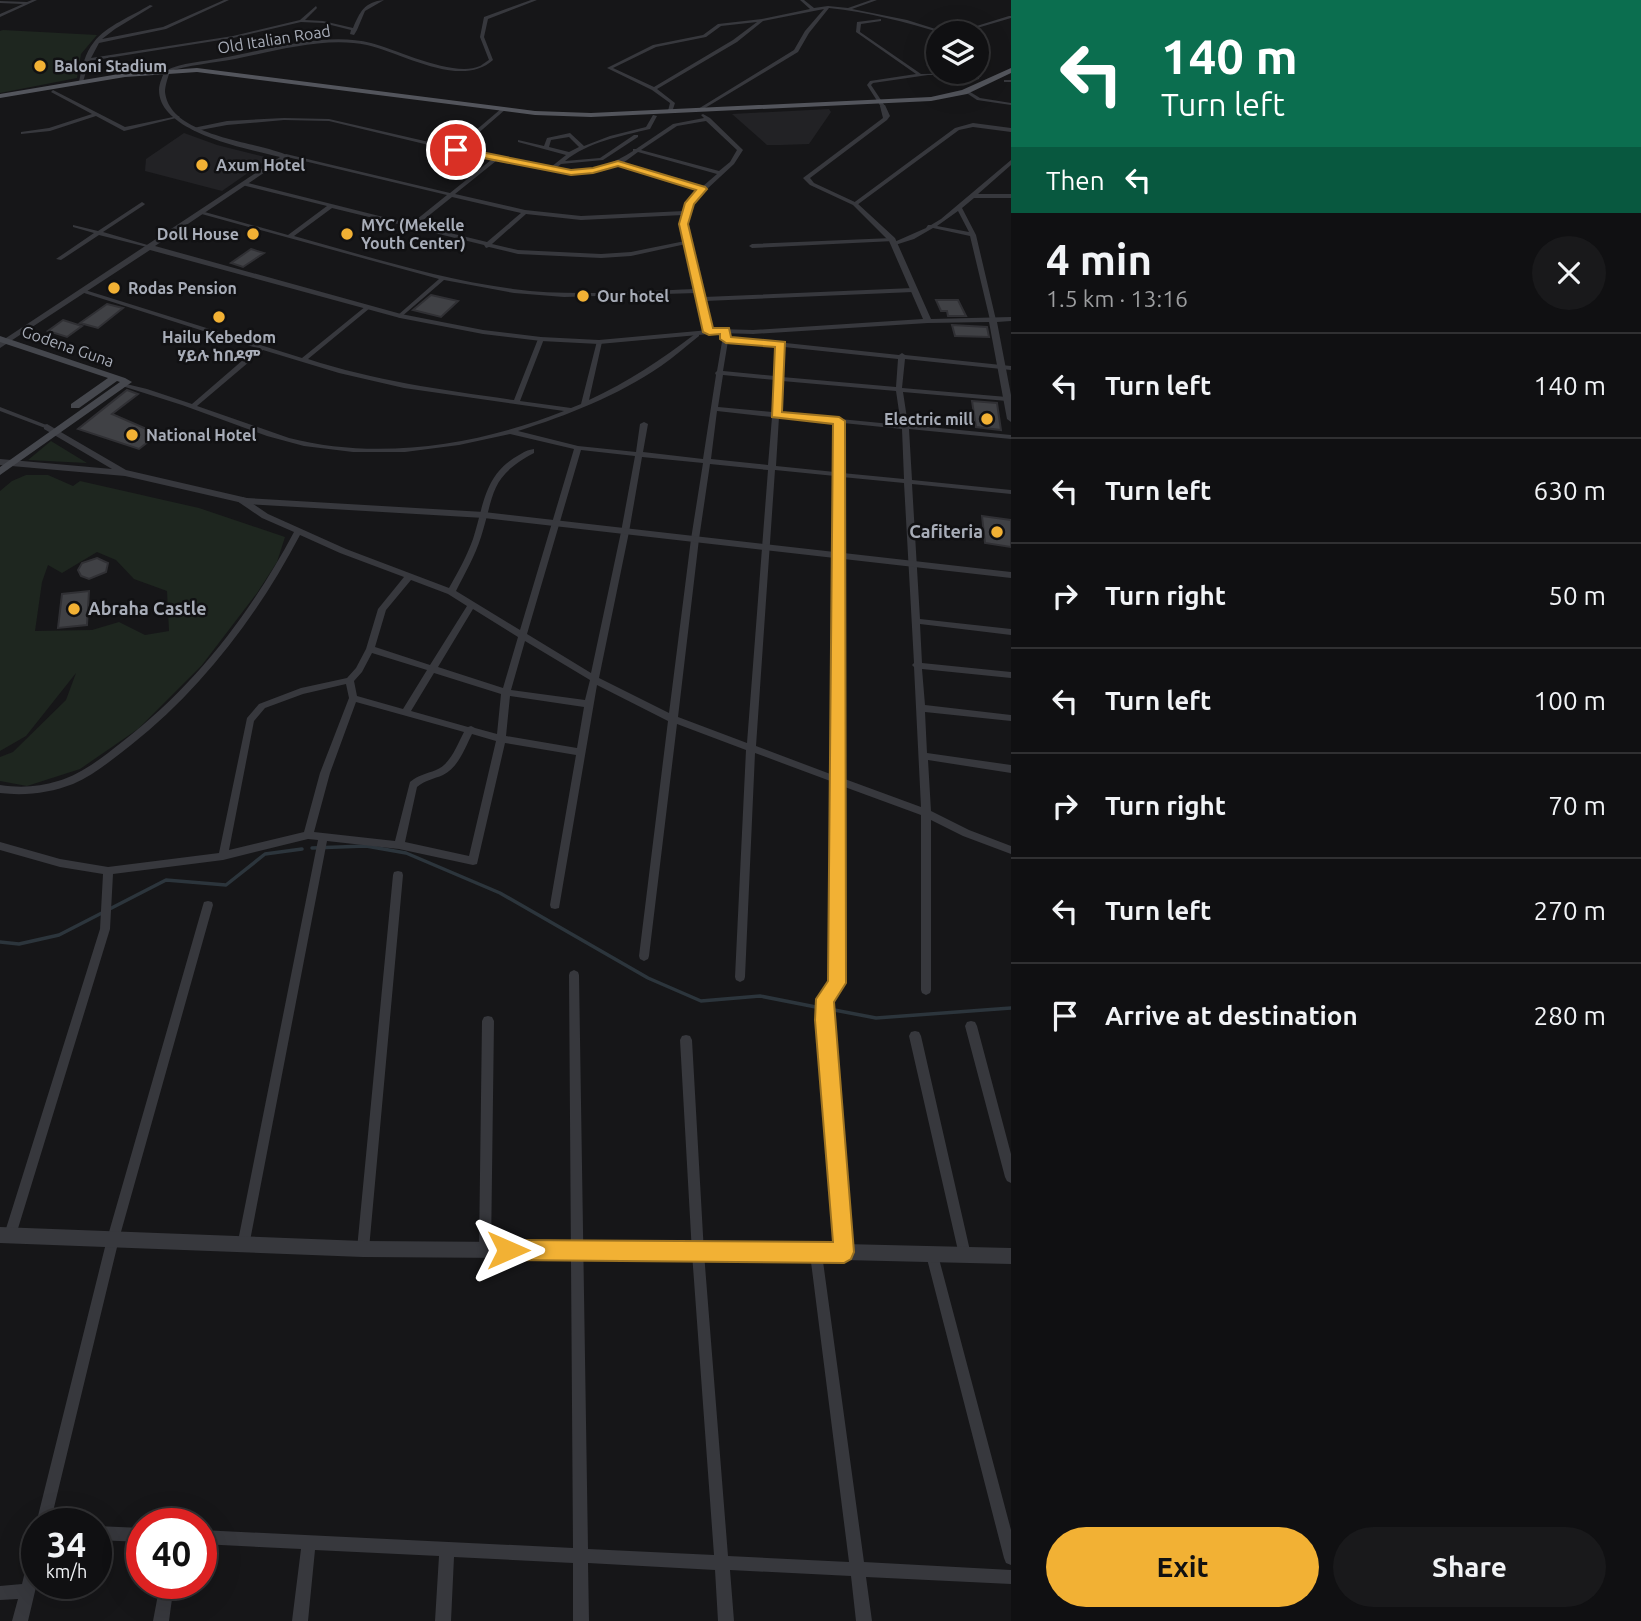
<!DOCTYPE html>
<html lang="en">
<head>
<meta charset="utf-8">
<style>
  :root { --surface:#101012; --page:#19191b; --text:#f1f3f6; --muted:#9c9d9f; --line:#303032; --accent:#f2b134 }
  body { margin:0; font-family:Ubuntu,"Noto Sans Ethiopic",sans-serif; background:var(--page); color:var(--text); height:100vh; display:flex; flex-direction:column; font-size:26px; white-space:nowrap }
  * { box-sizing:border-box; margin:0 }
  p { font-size:23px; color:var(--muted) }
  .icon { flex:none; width:38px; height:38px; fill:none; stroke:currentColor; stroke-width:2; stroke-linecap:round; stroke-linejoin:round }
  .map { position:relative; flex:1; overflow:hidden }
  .panel { display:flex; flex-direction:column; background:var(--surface); width:630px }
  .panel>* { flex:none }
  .banner { background:#0b6e4f; color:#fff; overflow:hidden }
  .buttons { position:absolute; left:926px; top:21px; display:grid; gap:14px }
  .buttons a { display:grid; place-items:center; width:63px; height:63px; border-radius:50%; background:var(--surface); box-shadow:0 7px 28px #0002,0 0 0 2px var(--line); font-size:35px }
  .speed { position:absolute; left:21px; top:1508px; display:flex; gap:14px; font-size:35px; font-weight:700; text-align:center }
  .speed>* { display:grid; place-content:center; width:91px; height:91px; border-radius:50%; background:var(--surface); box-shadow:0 7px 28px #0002,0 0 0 2px var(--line); line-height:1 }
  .speed small { font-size:18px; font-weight:400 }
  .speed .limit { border:10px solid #d22; background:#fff; color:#111 }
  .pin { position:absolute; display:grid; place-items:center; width:60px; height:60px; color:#fff; margin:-30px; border:4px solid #fff; border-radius:50%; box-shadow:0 2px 7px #0007 }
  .me { position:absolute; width:77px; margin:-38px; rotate:90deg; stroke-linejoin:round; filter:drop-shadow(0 0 5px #0008) }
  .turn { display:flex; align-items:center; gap:24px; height:147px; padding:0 35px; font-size:32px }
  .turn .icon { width:91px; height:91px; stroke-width:2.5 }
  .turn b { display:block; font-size:49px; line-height:60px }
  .then { display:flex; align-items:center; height:66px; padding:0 35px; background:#0003; gap:14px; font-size:26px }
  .round { display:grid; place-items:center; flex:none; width:74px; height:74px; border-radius:37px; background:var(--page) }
  .head { display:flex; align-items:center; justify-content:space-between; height:119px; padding:0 35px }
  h1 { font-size:42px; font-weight:700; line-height:52px }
  .action { display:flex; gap:14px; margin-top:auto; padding:14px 35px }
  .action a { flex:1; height:80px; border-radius:42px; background:var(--accent); color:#111; font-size:28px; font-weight:700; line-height:80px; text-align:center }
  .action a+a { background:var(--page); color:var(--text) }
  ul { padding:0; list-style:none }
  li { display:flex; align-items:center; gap:21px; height:105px; padding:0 35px; border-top:2px solid var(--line) }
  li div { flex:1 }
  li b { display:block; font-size:26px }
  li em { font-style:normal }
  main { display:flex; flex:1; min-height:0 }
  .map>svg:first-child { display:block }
  .built { fill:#222225 }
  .green { fill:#1e261f; fill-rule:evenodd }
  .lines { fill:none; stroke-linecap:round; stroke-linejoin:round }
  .stream { stroke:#2c353c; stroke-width:3.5 }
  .building { fill:#404145; stroke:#303034; stroke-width:2 }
  .minor { fill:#37383d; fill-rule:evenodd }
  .tertiary { fill:#37383d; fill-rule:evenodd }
  .secondary { fill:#45474d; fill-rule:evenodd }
  .primary { fill:#53555c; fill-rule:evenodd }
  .route { fill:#f2b134; stroke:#9d7322; stroke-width:2 }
  .poi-dot { fill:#f2b134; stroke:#111113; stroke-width:2.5 }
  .labels { text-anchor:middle; stroke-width:5; stroke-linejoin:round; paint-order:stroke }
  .far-street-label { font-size:16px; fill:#a8adb8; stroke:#111113 }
  .far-poi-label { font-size:16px; font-weight:bold; fill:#a8adb8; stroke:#111113; text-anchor:start }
  .poi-label { font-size:18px; font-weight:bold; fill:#a8adb8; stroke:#111113; text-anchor:end }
</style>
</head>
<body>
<main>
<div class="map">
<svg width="1011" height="1621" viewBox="0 0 1011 1621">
  <rect width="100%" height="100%" fill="#161618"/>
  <path class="built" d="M829,109l2,3 -22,32 -28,1h-14l-35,-31z
    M184,133l33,12 52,13 -47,33 -77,-20 1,-12z"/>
  <path class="green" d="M3,30l94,5 -16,19 -4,24 -77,15v-62z
    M51,441l36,22 -59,-3z
    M26,475h22l25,11 7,-5 119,27 86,29 -8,25 -20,31 -55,72 -64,64 -58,40 -53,17 -27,-5v-24l13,-5 53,-52 10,-27 -50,63 -26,15v-260l12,-10zM97,552l19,8 18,19 33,12 2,40 -24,4 -26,-13 -27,8 -57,1 7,-49 6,-17 14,8z"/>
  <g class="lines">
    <path class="stream" d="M312,848l54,-2 40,7 94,40 148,85 53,23 59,-5 61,12
      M0,942l19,2 40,-9 107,-55 60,5 39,-31 37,-5
      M829,1009l47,9 135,-10"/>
  </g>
  <path class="building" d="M251,249l13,4 -21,14 -12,-4z
    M431,295l27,6 -17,16 -28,-7z
    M936,300h22l8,16h-18l-1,-5h-6z
    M107,304l16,4 -25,20 -18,-5z
    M63,320l19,6 -15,11 -19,-6z
    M952,325l35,2 2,10 -34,-1z
    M127,390l11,4 -26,20 46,20 -19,15 -61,-20z
    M972,401l25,2 4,27 -25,-3z
    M982,516l29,4v27l-26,-4z
    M97,558l11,5 -2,9 -17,7 -8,-3 -3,-6 4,-7z
    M89,591l-2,34 -29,3 4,-34z"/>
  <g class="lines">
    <path class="minor" d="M32,0h5l-37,17v-3l23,-10 -23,-1v-2l27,1z
      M224,0h5l-63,29 -67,14 -8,15 142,-22 67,-16 16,-14 1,2 -12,12 18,1 30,7c7,-16 11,-26 31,-28l-19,11 -8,19 -3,5 -4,-1 1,-4 -28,-7 -22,-1 -68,16 -144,23 -6,21 -2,1 -2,-1c3,-15 6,-29 15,-40 12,-16 38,-26 56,-37l3,1 -38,23 -13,10 61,-12z
      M531,0h6l-49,19 -4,18 9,23c-32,29 -91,-7 -126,-15 -41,-9 -92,6 -132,14 -23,4 -46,6 -68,13l-2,-1c17,-9 38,-9 57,-13 44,-8 105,-27 149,-15 27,7 83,35 109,23 1,0 8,-6 9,-6l-9,-23 4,-20z
      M800,0h4l10,8 14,-2 20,2 23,-8h6l-25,9 55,11 41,13h-6c-37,-11 -74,-21 -113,-25l-20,25 -11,19 -98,59 -2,-2 96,-59 11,-19 19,-22 -61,12 -26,21 -80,47 18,14 -3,9 -4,-1 2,-8 -18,-13 -45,-22 46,-23 50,-10 15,-11 44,-5 48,-10zM757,22l-24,18 -79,47 -41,-19 43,-21 50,-10 15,-11z
      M1009,16h2v2l-51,15h-6z
      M881,19v2l-20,3 -1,8 61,42 55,-1 2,-9 -2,-12 6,12 -3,15 -4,1v-5h-47l-55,8 -2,2 14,21 -4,1 -14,-22 3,-4 46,-7 -60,-42 1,-10z
      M1004,80h7v2h-7z
      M53,90l72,37 53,-11 2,1 -56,14 -28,-15 -46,15 -29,3v-2l28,-4 43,-14 -41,-22z
      M967,90l13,8 31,5v2l-34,-5 -12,-8z
      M502,108l4,1 -46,40 35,8 56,10 15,-12 -48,-13v-2l26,6 3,-8 23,-5 14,13 26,-10 36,-9 7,-12 4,1 -7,13c-29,7 -62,13 -85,32l35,-3 34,-23h4v2l-35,23 -42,4 -5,4c29,5 53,-1 77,-17v-2h3l37,-25 31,-6 -3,-3 2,-1 7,4 33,32 -9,14 -42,39 -5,21 17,73 209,-9 3,2 -3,2 -208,9 7,31 -3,2 -3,-2 -7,-31 -2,-2v-6l-133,4 -50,-4 -70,-13 -44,38 -2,-1v-2l41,-36 -241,-66 3,-2 87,24 39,-29 -85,-21 -1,-1 3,-2 167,42 36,-29 -164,-39 3,-2 164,39 41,-33 -162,-39 -45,-1 -57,5 -32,6 -3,-2 1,-1 34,-7 57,-3 45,1 126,29zM706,121l31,29 -7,12 -11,9 -78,-21 36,-24zM569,137l10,10 -10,5 -20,-5 2,-7zM638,152l79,22 -15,13 -79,-24zM496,161l75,13 22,-2 26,-7 80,25 -13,13 -2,8 -103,5 -56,-6 -70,-16zM452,197l69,16 -34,29 -70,-17zM332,208l152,37 2,3 3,-1 29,7 83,4 30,-2 55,-12 10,45c-60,2 -123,8 -183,0 -74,-10 -147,-33 -219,-53zM526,214l55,6 102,-5 -2,9 4,17 -54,11 -30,2 -83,-4 -26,-6z
      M973,123l38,5v4l-38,-5 -14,3 -102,75 -5,-1 103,-76z
      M1011,160v5l-33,29h33v4h-37l-12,10 14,27 20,85 -3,2 -3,-2 -20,-84 -37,-8 -19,11 -19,6 -3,-2 34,-15 2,-3h3l10,-6zM958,211l11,21 -32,-6z
      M142,202l3,2 -1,1 -41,27 48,14v2l-52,-13 -38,25 -5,-1 38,-26 -21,-6v-2l25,6z
      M892,238l2,1v2l-142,7 -3,-2 3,-2z
      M81,290h4l217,68 64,-52h4v2l-62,51c68,22 135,31 206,41l24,-61 3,-2 3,2 -24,62 51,7 10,-4 16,-63 5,1 -13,58c39,-18 72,-40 106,-66h4v2c-13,10 -25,21 -38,30 -44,30 -93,49 -143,65l60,15 58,6 4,-28 4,-2 4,2 -5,28 60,7 13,-84 -1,-2 2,-2 7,-41 5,1 -1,6 171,18 3,-2 3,2 106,11v4l-106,-11 -3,29 105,9 3,2 -3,2 -104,-9 5,33 103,10v4l-102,-10 3,51 99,10v4l-99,-10 8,135 91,10v6l-91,-11 2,39 89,9v6l-89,-9 3,36 86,10v6l-86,-9 2,41 84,12v8l-83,-13 3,51 38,19 42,16v8l-48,-18 -32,-16v170l-1,3 -4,2 -4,-2 -1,-3v-175l-79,-29v197l-12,17 1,20 19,232 -2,4 -4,2 -4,-2 -2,-4 -19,-232 1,-21 12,-17 1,-200 -78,-29 -10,224 -1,3 -4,2 -4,-2 -1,-3 11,-227 -69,-26 -28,232 -1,3 -4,2 -4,-2 -1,-3 29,-235 -71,-36 -38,223 -4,1 -4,-1 -1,-3 26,-150 -71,-12 -28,121 -4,1 -74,-16 -72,-8 -78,405 -2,4 -4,2 -4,-2 -2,-4 81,-406 -10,-1 -85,21 -110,14 -3,55 -94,306 -2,4 -4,2 -4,-2 -2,-4 96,-306 3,-55 -43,-7 -60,-17v-8l60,17 48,8 111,-14 28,-135 12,-14 42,-16 46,-10 9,-10 10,-19 12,-40 26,-32 -64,-24 -40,-18c-42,80 -98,154 -169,210 -18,14 -37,30 -58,39 -23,9 -48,12 -73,9v-8c20,3 39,2 58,-4 24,-7 45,-24 64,-39 73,-56 129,-129 172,-210l-32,-14 -25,-17v-4h6l25,17 78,35 103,39c9,-16 18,-32 24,-49 11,-34 11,-65 46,-84 5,-3 8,-5 15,-6v4c-45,24 -39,40 -53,84 -6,19 -16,36 -25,54l64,39 54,-181 -64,-15 -51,11 -54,7h-52l-49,-6 -37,-10 -85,-31 -63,-20 3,-2 25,6 45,15 65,-56 -176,-56zM728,341l50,5 -3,30 -52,-5zM784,347l114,12 -2,28 -114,-10zM263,350l76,23 65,15 160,23c-85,34 -185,50 -275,27l-92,-32zM723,375l52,5 -3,32 -54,-5zM782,381l114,10 5,34 -122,-12zM717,411l55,6 -4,48 -57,-6zM779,417l56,6v49l-59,-6zM843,423l59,6 2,50 -62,-6zM581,450l54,6 -14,76 -30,141 -64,-39zM642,457l61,6 -12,76 -22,174 -70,-35 30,-146zM710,464l58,6 -21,273 -69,-26 21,-178zM775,470l60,6 -2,299 -77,-29zM842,477l62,6 10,180 -2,2 2,2 7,140 -79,-29zM411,580l37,14 19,12 -37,59 -55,-18 11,-37zM473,609l45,28 -15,51 -65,-21zM525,641l65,39 -5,20 -74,-10zM372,653l55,17 -24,39 -46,-13 -3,-15 8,-9zM434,673l67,21 -4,40 -22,-6 -4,-2 -3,1 -57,-16zM346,684l3,14 -29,75 -16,59 -75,18 25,-129 11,-13 38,-14zM510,696l74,11 -7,41 -71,-12zM356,702l108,30c-7,13 -13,32 -28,38 -10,4 -18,5 -26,12l-15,59 -81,-9 16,-59zM472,734l24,7 -27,115 -64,-14 12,-55c8,-7 17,-8 26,-12 15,-7 22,-27 29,-41z
      M0,407l49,19 2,1 -6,1 -45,-17z
      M398,871l4,1 1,3 -34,374 -2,4 -4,2 -4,-2 -2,-4 36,-374 1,-3z
      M208,901l4,1 1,3 -94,334 -69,285h-13v2l-1,-2 71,-285 96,-334 1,-3z
      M574,970l4,2 1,3 9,574 126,6 -22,-302 -12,-213 2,-4 4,-1 4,1 2,4 12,213 24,303 121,6 -39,-308 2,-4 4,-2 4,2 2,4 42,308 147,8v14l-145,-7 6,44h-16l-5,-45 -121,-6 4,51h-16l-3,-51 -127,-7 1,58h-16v-58l-119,-6 -3,64h-16l4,-65 -124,-6 -7,71h-16l9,-72 -100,-5v-14l372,18 -4,-573 1,-3z
      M488,1016l4,1 2,4 -3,229 -2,4 -4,2 -4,-2 -2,-4 3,-229 2,-4z
      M971,1021l4,1 2,4 34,128v29l-4,-2 -2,-4 -40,-151 2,-4z
      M915,1031l4,1 2,4 50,219 -2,4 -4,2 -4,-2 -2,-4 -50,-219 2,-4z
      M932,1249l4,2 2,4 73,275v35l-5,-2 -2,-5 -78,-303 2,-4z
      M96,1526l46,2v14l-46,-2z
      M37,1544v39l-9,38h-16l6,-22 -18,1v-14l22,-2 8,-33 2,-5z
      M160,1584h14l-5,37h-16z"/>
    <path class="tertiary" d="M165,70l5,1c-2,6 -5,15 -5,21 5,46 94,49 124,64l-134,90 246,68 82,16 58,7 58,3 121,-11 33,1 170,-11 -34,-78 -36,-36 -43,-20 -7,-7 80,-60 -3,-12 5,-1 5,11 -3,4 -77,58 4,5 43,20 38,35 36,81 80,-2v4l-14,1 14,73v27l-4,-3 -18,-97 -61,1 -175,11 -33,-1 -121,11 -58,-3 -58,-7 -83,-16 -250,-68 -150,98v-6l280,-185c-31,-8 -121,-24 -121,-67 0,-6 4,-15 6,-20z
      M47,424l79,46 121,28 237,14 527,60v6l-527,-60 -237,-14 -122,-28 -125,-11v-6l112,10 -68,-40v-4z
      M0,1227l363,14 481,3 167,4v16l-167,-4 -481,-3 -363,-14z"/>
    <path class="secondary" d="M0,336l125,42 7,4 -132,93v-8l120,-85 -3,-1 -38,27h-8v-4l37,-26 -108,-36z"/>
    <path class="primary" d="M197,68l338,43 56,2 340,-16 31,-7 49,-22v5l-44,21 -36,7 -340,16 -56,-2 -338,-43 -72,5 -125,21v-4l125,-21z"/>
  </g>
  <path class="route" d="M456,147l115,23 22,-2 25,-7 87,26 2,2 -13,15 -6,20 25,104h16l2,9 54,5 -3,70 57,5 6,4 1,562 -12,19 20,250 -3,7 -7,4 -336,-3 -7,-3 -3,-7 3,-7 7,-3 325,2 -18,-222 1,-21 12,-18 5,-557 -61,-7 3,-70 -49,-4 -6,-4v-5l-11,1 -6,-3 -24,-108 6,-21 11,-13 -78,-24 -25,7 -22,2 -118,-23z"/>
  <g class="poi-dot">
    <circle cx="40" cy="66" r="7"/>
    <circle cx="202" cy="165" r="7"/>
    <circle cx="253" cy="234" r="7"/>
    <circle cx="347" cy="234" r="7"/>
    <circle cx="114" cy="288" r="7"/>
    <circle cx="583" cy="296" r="7"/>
    <circle cx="219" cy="317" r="7"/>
    <circle cx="987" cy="419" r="7"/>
    <circle cx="132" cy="435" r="7"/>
    <circle cx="997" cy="532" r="7"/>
    <circle cx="74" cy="609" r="7"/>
  </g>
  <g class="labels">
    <g class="far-street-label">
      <text transform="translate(274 39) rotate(-9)" y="6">Old Italian Road</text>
      <text transform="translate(68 346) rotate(19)" y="6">Godena Guna</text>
    </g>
    <g class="far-poi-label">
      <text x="54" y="72">Baloni Stadium</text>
      <text x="216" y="171">Axum Hotel</text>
      <text x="361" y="231">MYC (Mekelle<tspan x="361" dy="18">Youth Center)</tspan></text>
      <text x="239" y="240" text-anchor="end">Doll House</text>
      <text x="128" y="294">Rodas Pension</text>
      <text x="597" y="302">Our hotel</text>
      <text x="219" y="343" text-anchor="middle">Hailu Kebedom<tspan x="219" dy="18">ሃይሉ ከበዶም</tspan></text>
      <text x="973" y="425" text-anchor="end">Electric mill</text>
      <text x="146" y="441">National Hotel</text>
    </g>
    <g class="poi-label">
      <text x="983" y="538">Cafiteria</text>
      <text x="88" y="615" text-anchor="start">Abraha Castle</text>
    </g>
  </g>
</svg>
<div class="buttons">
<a><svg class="icon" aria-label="layers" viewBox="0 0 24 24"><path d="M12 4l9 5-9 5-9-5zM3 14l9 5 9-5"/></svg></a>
</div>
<div class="speed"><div>34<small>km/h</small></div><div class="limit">40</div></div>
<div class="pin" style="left:456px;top:150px;background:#d93025"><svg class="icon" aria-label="arrive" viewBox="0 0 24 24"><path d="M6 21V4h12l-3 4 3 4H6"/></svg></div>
<svg class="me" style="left:508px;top:1250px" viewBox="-20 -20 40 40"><path d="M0-17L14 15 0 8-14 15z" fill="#f2b134" stroke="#fff" stroke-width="4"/></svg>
</div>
<section class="panel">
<div class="banner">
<div class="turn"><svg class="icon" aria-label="left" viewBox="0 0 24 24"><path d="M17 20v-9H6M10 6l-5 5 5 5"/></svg><div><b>140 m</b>Turn left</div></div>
<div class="then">Then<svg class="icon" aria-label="left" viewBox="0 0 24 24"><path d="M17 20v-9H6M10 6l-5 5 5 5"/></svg></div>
</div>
<div class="head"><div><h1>4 min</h1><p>1.5 km · 13:16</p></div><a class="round"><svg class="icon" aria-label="close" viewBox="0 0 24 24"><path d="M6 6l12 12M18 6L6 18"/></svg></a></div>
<ul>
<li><svg class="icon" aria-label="left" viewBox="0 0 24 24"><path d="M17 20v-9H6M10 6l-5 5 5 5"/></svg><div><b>Turn left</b></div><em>140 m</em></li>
<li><svg class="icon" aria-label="left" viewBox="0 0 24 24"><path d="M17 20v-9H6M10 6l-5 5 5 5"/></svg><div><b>Turn left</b></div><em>630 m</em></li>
<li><svg class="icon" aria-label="right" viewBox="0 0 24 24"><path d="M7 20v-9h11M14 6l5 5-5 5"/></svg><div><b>Turn right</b></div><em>50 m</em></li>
<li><svg class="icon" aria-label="left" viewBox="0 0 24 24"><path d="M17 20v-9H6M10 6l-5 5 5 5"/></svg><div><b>Turn left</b></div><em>100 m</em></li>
<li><svg class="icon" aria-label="right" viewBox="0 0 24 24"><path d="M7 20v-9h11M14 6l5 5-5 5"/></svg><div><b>Turn right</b></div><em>70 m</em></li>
<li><svg class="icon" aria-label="left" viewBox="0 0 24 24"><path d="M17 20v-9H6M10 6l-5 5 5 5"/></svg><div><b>Turn left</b></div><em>270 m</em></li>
<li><svg class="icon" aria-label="arrive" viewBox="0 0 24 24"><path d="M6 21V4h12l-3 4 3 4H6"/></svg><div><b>Arrive at destination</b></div><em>280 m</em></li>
</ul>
<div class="action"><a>Exit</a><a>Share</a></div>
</section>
</main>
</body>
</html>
